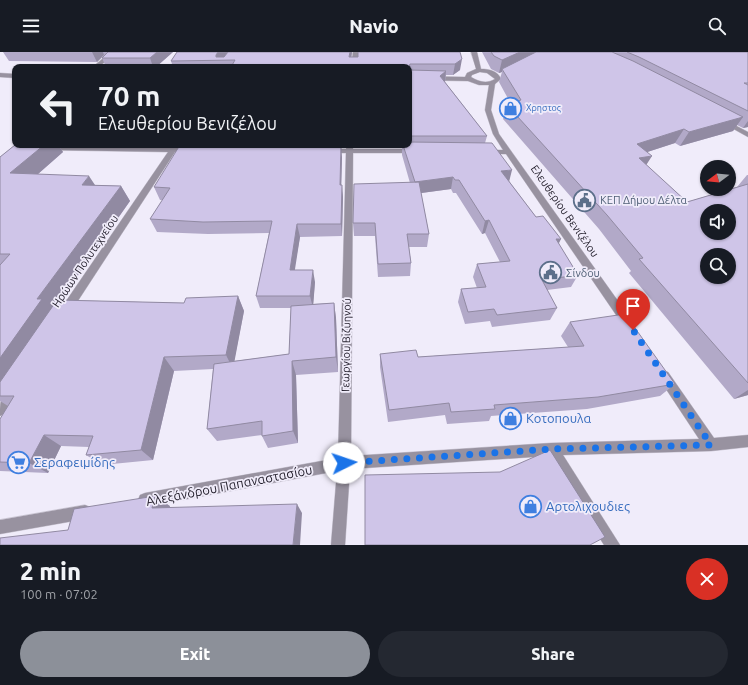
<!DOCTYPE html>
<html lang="en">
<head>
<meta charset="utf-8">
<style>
  :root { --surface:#171b24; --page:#242831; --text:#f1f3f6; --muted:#9ea1a6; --accent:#8c9099 }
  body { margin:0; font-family:Ubuntu,sans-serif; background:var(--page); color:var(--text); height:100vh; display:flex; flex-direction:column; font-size:15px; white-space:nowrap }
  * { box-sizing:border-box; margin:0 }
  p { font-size:13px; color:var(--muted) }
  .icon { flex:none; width:22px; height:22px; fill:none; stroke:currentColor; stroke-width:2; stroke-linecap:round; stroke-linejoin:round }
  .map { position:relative; height:493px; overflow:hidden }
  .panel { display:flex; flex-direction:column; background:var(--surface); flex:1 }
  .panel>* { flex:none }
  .guide { position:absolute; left:12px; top:12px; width:400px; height:84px; border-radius:8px; box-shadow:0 1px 3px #0004; background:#171b24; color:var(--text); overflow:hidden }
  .needle { width:26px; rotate:254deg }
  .controls { position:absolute; left:700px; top:108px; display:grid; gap:8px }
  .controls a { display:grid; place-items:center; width:36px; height:36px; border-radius:50%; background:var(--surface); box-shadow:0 1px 3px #0004; font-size:20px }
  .pin { position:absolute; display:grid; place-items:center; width:34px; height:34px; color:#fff; margin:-41px -17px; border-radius:50% 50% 50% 0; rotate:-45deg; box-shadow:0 0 4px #0007 }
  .pin .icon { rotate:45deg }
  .me { position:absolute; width:44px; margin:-22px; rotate:86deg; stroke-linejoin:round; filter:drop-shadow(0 0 3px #0008) }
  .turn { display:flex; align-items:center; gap:14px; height:84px; padding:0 20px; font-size:18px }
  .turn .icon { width:52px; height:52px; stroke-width:2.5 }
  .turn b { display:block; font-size:28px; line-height:34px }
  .round { display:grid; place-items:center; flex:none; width:42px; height:42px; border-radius:21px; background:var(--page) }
  .overview { display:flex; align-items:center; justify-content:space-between; height:68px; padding:0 20px }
  h1 { font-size:24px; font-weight:800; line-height:30px }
  .primary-button { display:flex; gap:8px; margin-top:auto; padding:8px 20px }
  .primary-button a { flex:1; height:46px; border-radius:24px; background:var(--accent); color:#fff; font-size:16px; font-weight:800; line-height:46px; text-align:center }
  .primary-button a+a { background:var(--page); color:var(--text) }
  header { display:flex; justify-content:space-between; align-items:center; height:52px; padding:0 20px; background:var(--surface); font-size:18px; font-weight:800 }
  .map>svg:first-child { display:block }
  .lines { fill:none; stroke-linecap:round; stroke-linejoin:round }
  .minor-casing { stroke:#cbc7d4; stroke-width:1 }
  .minor { fill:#9892a0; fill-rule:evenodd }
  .wall { fill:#b2a9c8 }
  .shaded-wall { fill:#918aa2 }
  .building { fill:#cfc5e8; stroke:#918aa2; fill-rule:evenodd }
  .route { stroke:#1a73e8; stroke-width:7; stroke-dasharray:0 12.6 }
  .labels { text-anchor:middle; stroke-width:3.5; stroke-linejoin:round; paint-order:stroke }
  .far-shop-label { font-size:9px; fill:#366cbe; stroke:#f0ecfa; text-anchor:start }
  .service-label { font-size:11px; fill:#4e5e75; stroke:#f0ecfa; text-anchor:start }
  .street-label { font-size:11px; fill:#201c29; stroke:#f0ecfa }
  .near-shop-label { font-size:13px; fill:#366cbe; stroke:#f0ecfa; text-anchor:start }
  .near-street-label { font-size:13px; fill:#201c29; stroke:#f0ecfa }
</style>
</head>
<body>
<header><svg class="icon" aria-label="menu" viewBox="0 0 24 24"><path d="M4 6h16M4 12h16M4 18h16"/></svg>Navio<svg class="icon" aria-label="search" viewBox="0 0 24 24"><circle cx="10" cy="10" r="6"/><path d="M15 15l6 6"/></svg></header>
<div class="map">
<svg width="748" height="493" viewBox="0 0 748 493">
  <rect width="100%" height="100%" fill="#f0ecfa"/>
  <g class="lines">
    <defs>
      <path id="minor" d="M110,0h6l-17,15h-6z
        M353,0h6l-2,15h-6z
        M471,0h6l4,17c8,0 17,2 20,10l-6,5 -4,26 8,24 134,188 1,3 -1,3 -4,1 -4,-1 -119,-174h-19l-4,-2 4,-2h16l-10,-16 -8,-24 4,-25h-10l-11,-4 -59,-1v-4l56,1 2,-4 9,-4zM480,20l7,1 8,6c-8,5 -16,3 -24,-2l1,-2z
        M0,21l15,1v4l-15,-1z
        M721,68h4l23,12v5l-27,-15z
        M173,93h6l-1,3h13l4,2 -4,2h-16l-105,161h-8l-1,-3 1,-3 106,-155 -121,-2 -4,-2 4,-2 124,2z
        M347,93h6v4h62l4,2 -4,2h-62l-2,303 200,-13 148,-4 -39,-59 -2,-4 2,-4 4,-1 4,1 46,66 34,-3v12l-37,4 -148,4 57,90h-16l-56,-89 -198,13 -5,76h-14l6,-74 -192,36 -5,-2 -2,-5 2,-5 5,-2 193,-35 8,-305h-17l-4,-2 4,-2h17z
        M12,335l4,1 2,4 -14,22 -4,2c0,-11 0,-25 12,-29z
        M85,453l5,2 2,5 -2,5 -5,2 -85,15v-14z"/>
    </defs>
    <use href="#minor" class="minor-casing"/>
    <use href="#minor" class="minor"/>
  </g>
  <path class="wall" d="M3,0h170l-17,15h-50l-4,-9 2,-3 -7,7 -88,-1z
    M177,0h175l-1,5h7l102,-5v18l-7,5h-7l-1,7 42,54 -2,7 24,38 27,36 22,26 20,32 -7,12 -24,3 10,18 -7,12 -58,7 -2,-6 -25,3 -7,-22 3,-13 16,-1 -4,-11 4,-13 23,-2 -15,-29 -3,1 -26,-41h-3l-2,-4 -30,4 8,41 -2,13h-18l2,16 -1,13 -32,1 -3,-41h-21l-1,-13 57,-40 -8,-28v-7h-2l-1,-3h10v-78h-236l-2,-6z
    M482,0h266v75l-5,1 -6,-3 -4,6 -53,15 -5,-3 -28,9 -1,13 41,37 50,-15 10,-12h1v220l-14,4 -105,-126 2,-2 -32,-42 -96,-110 4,-14 4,-1 -12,-22 3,-10 -3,1 -8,-4z
    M15,93h43l5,7 -25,22 57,11 26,1 9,15 -69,99 123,3 54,-7 6,15 -10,50 55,-7 2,-46h-31l-4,-12 13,-63 -61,1 -51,-2 -7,-13 13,-19h-3l-6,-13 188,-30 -1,28 2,12 -1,39 -42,1 -6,33 21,12 -2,22 21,-1 2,15 2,54 -42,3 2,68 -30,5 -6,-12v-1l-45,6 -10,-12 6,-60 -39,2 -21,89 -51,5 -16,-10 3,-8 -28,-1 -13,27 -48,-2v-52l8,-13 -8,-5v-244z
    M570,270l105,62 -15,12 -73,13 -96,7 -2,5 -42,3 -2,-9 -57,7 -8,-55v-13l38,3 150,-10 -7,-11z"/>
  <path class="shaded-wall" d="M92,0h11l1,3 -7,7z
    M157,0h16l-17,15h-3l-3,-9z
    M218,0h10l-5,8h-6l-1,-5z
    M350,0h2l-2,15 -1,-10z
    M520,0h23l-41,17v3l-3,1 3,-13z
    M462,7l-2,11 -7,5 2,-11z
    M446,19l-1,11 -5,-6z
    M743,65l-10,14 -53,15 9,-14z
    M748,69v6l-5,1z
    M684,77l-9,14 -46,15 8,-14z
    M44,93h14l5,7 -41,36 -12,-15z
    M341,93l1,12 -1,40 -1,-12z
    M652,104l-9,14 -4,-12z
    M512,118l-3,12 -8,-11z
    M89,124l10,15 -17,-6z
    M453,125l-2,12 -37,5 1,-12z
    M342,133l1,12 -1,39 -1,-12z
    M121,134l9,15 -77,109 -53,86v-38l37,-59z
    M489,168l-4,13 -3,1 3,-13z
    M297,172l3,13 -7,45 -3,-12z
    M556,187h5l-6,12z
    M313,218l2,12 -2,26 -3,-12z
    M238,244l6,15 -11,58 -7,-14z
    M334,251l2,15 2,54 -2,-15z
    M164,305l10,14 -21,89 -12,-10z
    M292,309l4,14 2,68 -5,-12z
    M748,338v5l-14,4z
    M44,383l17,11 -13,27 -19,-10z
    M155,444l15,10 -2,11 -16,-9z
    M297,452l5,9 -2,32h-7z"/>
  <path class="building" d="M108,0h49l-7,6h-48z
    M177,0h41l-2,3v2h8l4,-5h122l-1,5h9v-5h102l2,7 -7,5h-45l-1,3h-178l4,-7 -64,1z
    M491,0h29l-18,8 -8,-4z
    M536,0h76l21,9 110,56 -54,15 -5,-3 -47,15 15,12 -13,2 48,44 61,-18v199l-109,-124 4,-1 -36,-43 -100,-110 14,-5 -19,-31zM707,159h22v22h-22zM707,203h22v22h-22z
    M627,0h121v31h-4l4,2v26l-109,-54z
    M409,18h1l36,1 -6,5 47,60h-78z
    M409,90l83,1 20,27 -11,1 35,46 7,-1 18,23h-5l22,36 -36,5 15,28 -60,7 -3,-6 -26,3 -7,-23 25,-2 -9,-23 33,-3 -21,-41 -4,1 -26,-41h-4l-2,-3 -38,5 -12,-37h6z
    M15,93h29l-34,28 79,3 -7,9 39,1 -84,113h5l-42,59v-93l10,-11h-10v-97z
    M180,93h161l-1,40h2l-1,39h-44l-7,46h23l-3,26h-54l16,-75 -69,1 -53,-3 20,-31 -16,-1z
    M419,130l10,52h-22l4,29 -33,1 -3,-41h-22l1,-39z
    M238,244l-12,59 -62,2 -23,93 -55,5 7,-19 -49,-1 -15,28 -29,-1v-43l14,-23h-14v-14l57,-82 127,3 2,-5z
    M334,251l2,54 -44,4 1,70 -31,5v-15l-55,8 7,-65 75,-10 2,-48z
    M625,262l50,70 -77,13 -104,8 1,4 -44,3 -2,-9 -60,7 -9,-56 36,-4 2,7 166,-11 -14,-24z
    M550,398l55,87 -15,8h-225v-70l135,-3z
    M155,444l-3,12 145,-4 -4,41h-293v-7l68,-8 6,-21z"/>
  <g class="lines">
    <path class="route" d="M344,411l208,-14 159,-4 -78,-115"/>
  </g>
  <defs>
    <symbol id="shop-ring" viewBox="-11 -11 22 22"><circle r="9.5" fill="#f0ecfa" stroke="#3f7fe0" stroke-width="1.5"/><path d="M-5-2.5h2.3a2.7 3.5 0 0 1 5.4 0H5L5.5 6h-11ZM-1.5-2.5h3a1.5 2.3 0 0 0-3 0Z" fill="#3f7fe0"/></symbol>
    <symbol id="civic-ring" viewBox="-11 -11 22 22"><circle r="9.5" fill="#f0ecfa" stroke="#5c6f8a" stroke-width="1.5"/><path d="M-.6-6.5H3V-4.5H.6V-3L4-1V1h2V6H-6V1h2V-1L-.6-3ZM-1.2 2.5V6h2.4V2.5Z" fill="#5c6f8a"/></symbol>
    <symbol id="supermarket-ring" viewBox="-11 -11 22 22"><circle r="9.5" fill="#f0ecfa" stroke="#3f7fe0" stroke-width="1.5"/><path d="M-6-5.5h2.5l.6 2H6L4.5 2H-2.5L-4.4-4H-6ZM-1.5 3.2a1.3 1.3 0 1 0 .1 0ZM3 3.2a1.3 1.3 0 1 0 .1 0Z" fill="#3f7fe0"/></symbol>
  </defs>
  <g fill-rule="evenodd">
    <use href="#shop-ring" x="498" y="44" width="25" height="25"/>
    <use href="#civic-ring" x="572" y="136" width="25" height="25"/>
    <use href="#civic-ring" x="538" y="208" width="25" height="25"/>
    <use href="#shop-ring" x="498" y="354" width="25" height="25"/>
    <use href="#supermarket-ring" x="6" y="398" width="25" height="25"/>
    <use href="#shop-ring" x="518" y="442" width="25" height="25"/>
  </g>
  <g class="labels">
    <g class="far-shop-label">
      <text x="526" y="59">Χρηστος</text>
    </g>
    <g class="service-label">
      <text x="600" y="152">ΚΕΠ Δήμου Δέλτα</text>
      <text x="566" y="225">Σίνδου</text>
    </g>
    <g class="street-label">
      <text transform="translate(565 159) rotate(55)" y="4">Ελευθερίου Βενιζέλου</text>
      <text transform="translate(85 209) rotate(-56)" y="4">Ηρώων Πολυτεχνείου</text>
      <text transform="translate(346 293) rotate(-89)" y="4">Γεωργίου Βιζυηνού</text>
    </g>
    <g class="near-shop-label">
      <text x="526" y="371">Κοτοπουλα</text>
      <text x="34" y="415">Σεραφειμίδης</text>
      <text x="546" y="459">Αρτολιχουδιες</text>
    </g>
    <g class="near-street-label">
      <text transform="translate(229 433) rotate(-11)" y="5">Αλεξάνδρου Παπαναστασίου</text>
    </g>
  </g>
</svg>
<div class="controls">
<a><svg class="needle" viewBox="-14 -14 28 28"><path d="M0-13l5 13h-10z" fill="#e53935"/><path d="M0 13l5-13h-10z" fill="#9ea1a6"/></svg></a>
<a><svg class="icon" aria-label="sound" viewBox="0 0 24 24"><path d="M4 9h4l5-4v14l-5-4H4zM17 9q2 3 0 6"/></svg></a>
<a><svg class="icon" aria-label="search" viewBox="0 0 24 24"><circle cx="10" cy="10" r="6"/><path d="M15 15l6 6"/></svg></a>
</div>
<div class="pin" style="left:633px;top:278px;background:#d93025"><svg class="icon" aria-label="arrive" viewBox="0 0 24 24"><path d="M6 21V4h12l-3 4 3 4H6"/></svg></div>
<svg class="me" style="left:344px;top:411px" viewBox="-20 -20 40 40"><circle r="19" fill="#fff"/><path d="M0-13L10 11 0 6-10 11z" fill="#1a73e8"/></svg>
<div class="guide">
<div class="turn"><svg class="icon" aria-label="left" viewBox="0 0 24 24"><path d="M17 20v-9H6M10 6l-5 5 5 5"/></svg><div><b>70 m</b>Ελευθερίου Βενιζέλου</div></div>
</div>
</div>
<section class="panel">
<div class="overview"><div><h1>2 min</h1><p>100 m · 07:02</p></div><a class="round" style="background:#d93025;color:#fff"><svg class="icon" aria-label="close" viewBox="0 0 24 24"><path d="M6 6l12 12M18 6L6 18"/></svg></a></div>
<div class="primary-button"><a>Exit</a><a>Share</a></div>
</section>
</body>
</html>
